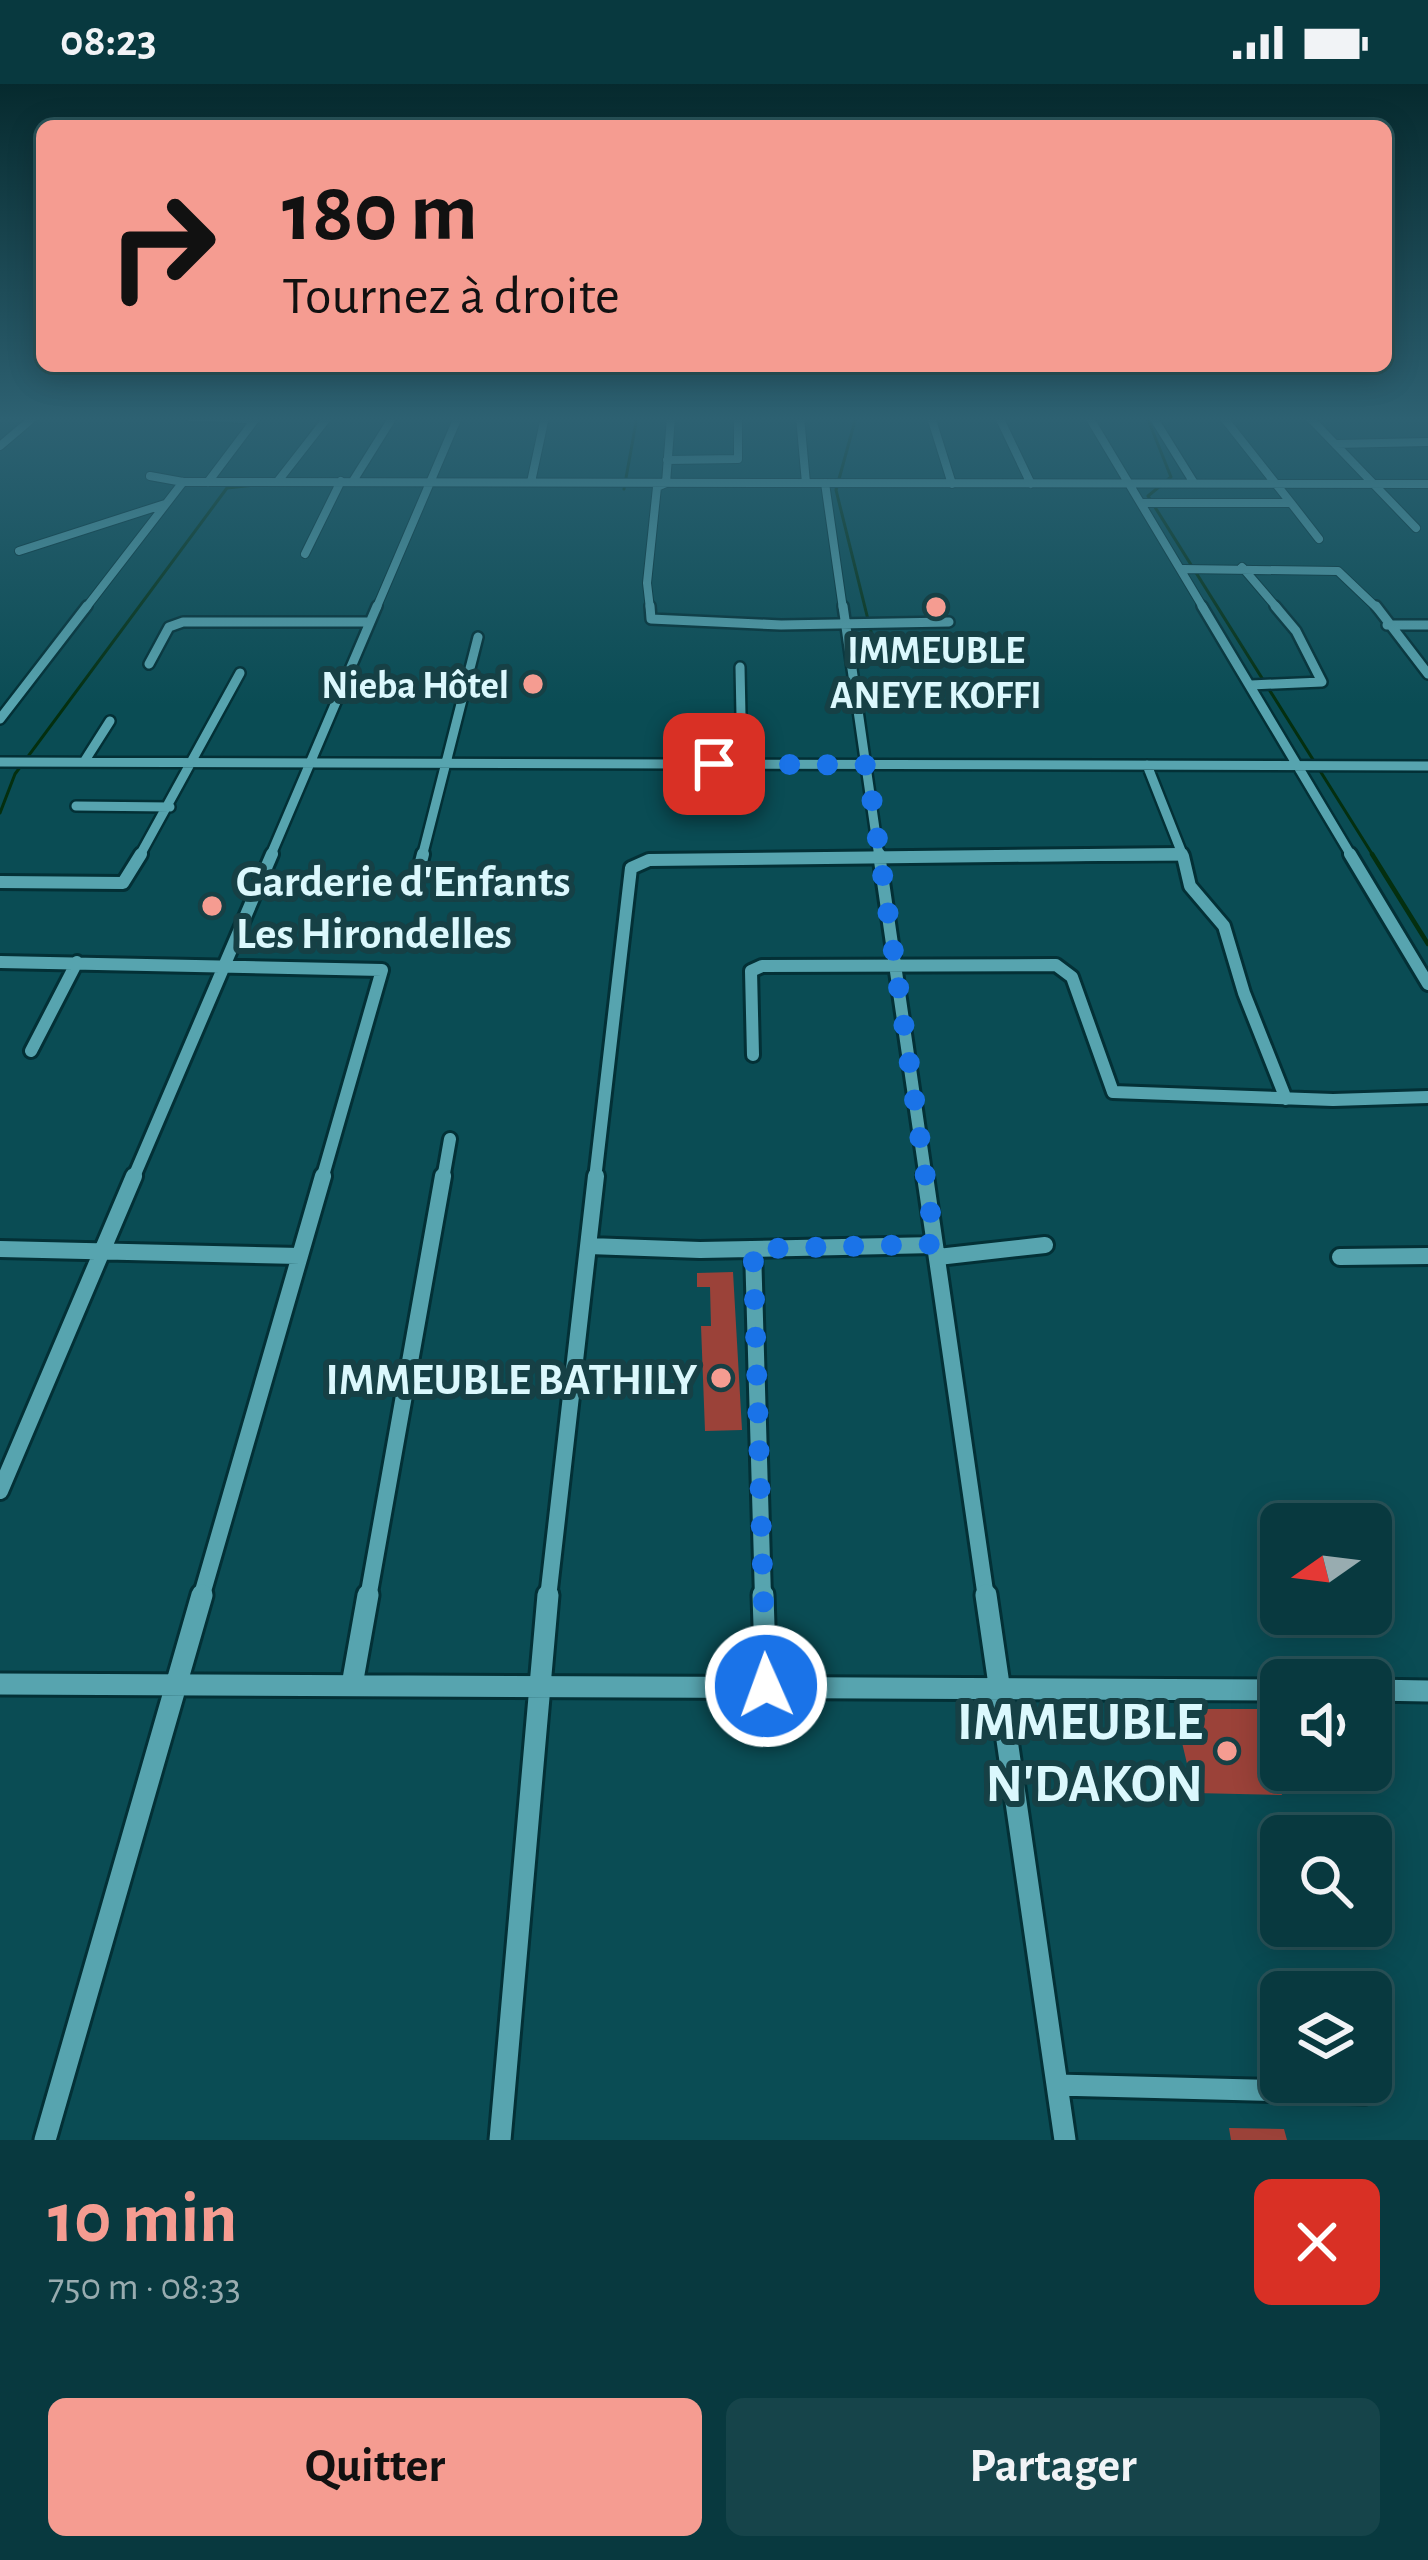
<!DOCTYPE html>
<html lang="fr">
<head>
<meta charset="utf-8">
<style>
  :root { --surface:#08393f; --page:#16444a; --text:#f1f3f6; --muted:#98acb0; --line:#295359; --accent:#f59c91 }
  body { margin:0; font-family:"Alegreya Sans",sans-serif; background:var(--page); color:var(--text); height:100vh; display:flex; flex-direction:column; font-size:45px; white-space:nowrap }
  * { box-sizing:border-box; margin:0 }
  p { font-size:39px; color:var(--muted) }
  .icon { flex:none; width:66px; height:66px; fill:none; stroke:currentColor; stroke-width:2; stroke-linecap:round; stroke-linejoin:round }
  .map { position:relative; height:2056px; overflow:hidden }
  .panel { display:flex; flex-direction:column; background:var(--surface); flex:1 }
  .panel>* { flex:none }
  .hud { position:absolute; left:36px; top:36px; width:1356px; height:252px; border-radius:18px; box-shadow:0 6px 30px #0003,0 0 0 3px var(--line); background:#f59c91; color:#111; overflow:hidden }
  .needle { width:78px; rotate:256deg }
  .buttons { position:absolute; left:1260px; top:1419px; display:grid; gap:24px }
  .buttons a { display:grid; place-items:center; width:132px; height:132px; border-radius:18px; background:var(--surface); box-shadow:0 6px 30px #0003,0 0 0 3px var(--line); font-size:60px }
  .pin { position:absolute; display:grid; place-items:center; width:102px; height:102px; color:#fff; margin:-51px; border-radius:24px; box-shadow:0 6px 18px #0006 }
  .me { position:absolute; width:132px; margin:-66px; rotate:358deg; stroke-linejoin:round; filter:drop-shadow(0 0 9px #0008) }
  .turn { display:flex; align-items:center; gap:42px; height:252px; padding:0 48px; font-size:54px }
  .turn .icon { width:156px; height:156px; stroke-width:2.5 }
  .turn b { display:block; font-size:84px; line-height:102px }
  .round { display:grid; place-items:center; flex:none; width:126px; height:126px; border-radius:18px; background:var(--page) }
  .headline { display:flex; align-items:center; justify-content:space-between; height:204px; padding:0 48px }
  h1 { font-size:72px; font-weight:600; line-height:90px; color:var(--accent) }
  .action { display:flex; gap:24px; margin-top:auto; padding:24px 48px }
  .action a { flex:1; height:138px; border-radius:18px; background:var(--accent); color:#111; font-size:48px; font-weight:600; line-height:138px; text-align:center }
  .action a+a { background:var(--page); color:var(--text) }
  .status { display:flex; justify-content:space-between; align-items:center; height:84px; padding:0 60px; background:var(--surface); direction:ltr }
  .status svg { height:33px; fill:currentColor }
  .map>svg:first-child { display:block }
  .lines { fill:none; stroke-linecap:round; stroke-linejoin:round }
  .stream-far1 { stroke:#042f0f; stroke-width:3 }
  .stream { stroke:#042f0f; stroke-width:4.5 }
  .building { fill:#9b4239 }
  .minor-far4-casing { stroke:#033036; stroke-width:10 }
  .minor-far3-casing { stroke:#033036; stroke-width:14 }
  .minor-far2-casing { stroke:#033036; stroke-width:18 }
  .minor-far1-casing { stroke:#033036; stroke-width:22 }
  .minor-casing { stroke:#033036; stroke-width:27 }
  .minor-far4 { stroke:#57a4af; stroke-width:8 }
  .minor-far3 { stroke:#57a4af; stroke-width:9 }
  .minor-far2 { stroke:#57a4af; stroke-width:12 }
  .minor-far1 { stroke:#57a4af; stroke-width:16 }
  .minor { stroke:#57a4af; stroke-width:21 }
  .route { stroke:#1a73e8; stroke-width:21; stroke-dasharray:0 37.8 }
  .poi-dot { fill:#f59c91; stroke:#164045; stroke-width:4.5 }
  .labels { text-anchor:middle; stroke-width:12; stroke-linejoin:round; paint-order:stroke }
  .far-poi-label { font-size:39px; font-weight:bold; fill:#dbf8fd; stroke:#164045 }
  .poi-label { font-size:45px; font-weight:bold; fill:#dbf8fd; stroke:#164045; text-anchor:start }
  .near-poi-label { font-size:54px; font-weight:bold; fill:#dbf8fd; stroke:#164045; text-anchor:end }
</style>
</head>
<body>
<div class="status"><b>08:23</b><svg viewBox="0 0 49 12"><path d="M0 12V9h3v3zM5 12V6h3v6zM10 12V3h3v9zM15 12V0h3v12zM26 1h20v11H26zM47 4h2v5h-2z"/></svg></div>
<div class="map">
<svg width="1428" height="2056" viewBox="0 0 1428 2056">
  <rect width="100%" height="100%" fill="#0a4c54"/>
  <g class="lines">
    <path class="stream-far1" d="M856,333l-20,73 41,166
      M1147,333l24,60 -23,19 226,361
      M310,350l12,-17
      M624,405l13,-72
      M0,729l15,-39 212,-286 28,-3"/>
    <path class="stream" d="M1372,770l56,90"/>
  </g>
  <path class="building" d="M733,1188l9,158 -37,1 -4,-105h10l-1,-39h-13v-14z
    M1174,1625h86l22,86 -88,-2z
    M1229,2044l55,1 3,11h-56z"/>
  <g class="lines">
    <defs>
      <path id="minor-far4" d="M189,333l67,2
        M800,333l6,66
        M931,333l21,67
        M999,333l32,67
        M1089,333l115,192
        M1153,333l41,66
        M1309,333l107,111
        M1335,360l93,-2
        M0,362l34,-29
        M667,376l71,-1v-42
        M150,392l33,6 1245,2
        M278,397l50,-64
        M353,397l40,-64
        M208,398l49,-65
        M531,398l14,-65
        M825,399l18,126
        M1142,419h149l-68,-86
        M1291,419l28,36
        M19,467l146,-47
        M305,470l36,-73
        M1242,483l36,42
        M1183,485l155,2 40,38
        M85,525l98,-127
        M376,525l82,-192
        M650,525l-3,-26 10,-96 9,-4 5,-66"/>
      <path id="minor-far3" d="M650,522l1,13 130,6 168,-3
        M843,522l36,251
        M1202,522l150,251
        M1376,522l52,68
        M1387,541h41
        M149,580l20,-37 14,-5h186
        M740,583l2,97
        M1251,601l71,-3 -26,-51 -21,-25
        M0,635l87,-113
        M0,678l1428,4
        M84,678l26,-41
        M76,722l94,1
        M139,773l101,-184
        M270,773l107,-251
        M422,773l56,-220
        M1020,773l163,-1 -36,-91"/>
      <path id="minor-far2" d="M879,770l47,325
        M1350,770l78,130
        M1183,772l7,30 34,40 20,67 42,106
        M420,782l3,-12
        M0,798l123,1 18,-29
        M0,878l382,8 -60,209
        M31,967l46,-89
        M753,971l-2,-84 11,-5 294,-1 16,12 41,115 220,8 95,-3
        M133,1095l139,-325
        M443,1095l7,-40
        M595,1095l36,-311 18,-8 533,-6"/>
      <path id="minor-far1" d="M925,1092l61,422
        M589,1162l111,4 235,-5
        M0,1165l300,7
        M753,1165l10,349
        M938,1173l107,-12
        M1340,1173l88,-1
        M0,1407l134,-315
        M201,1514l122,-422
        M368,1514l75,-422
        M548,1514l48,-422"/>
      <path id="minor" d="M763,1511l3,91
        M986,1511l79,545
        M0,1600l1281,6
        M352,1601l16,-90
        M1371,1606l57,1
        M1057,2001l308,8
        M45,2056l157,-545
        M500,2056l48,-545"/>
    </defs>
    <use href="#minor-far4" class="minor-far4-casing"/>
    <use href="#minor-far3" class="minor-far3-casing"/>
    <use href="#minor-far2" class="minor-far2-casing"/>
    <use href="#minor-far1" class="minor-far1-casing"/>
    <use href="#minor" class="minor-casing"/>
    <use href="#minor-far4" class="minor-far4"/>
    <use href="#minor-far3" class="minor-far3"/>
    <use href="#minor-far2" class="minor-far2"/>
    <use href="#minor-far1" class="minor-far1"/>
    <use href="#minor" class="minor"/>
  </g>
  <linearGradient id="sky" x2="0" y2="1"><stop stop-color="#062a2e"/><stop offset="0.54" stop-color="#2d6172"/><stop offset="1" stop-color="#2d6172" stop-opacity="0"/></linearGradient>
  <rect width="1428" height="621" fill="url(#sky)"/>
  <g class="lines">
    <path class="route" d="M714,680l153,1 68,479 -182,5 13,437"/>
  </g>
  <g class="poi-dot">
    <circle cx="936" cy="523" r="12"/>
    <circle cx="533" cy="600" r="12"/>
    <circle cx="212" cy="822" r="12"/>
    <circle cx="721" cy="1294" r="12"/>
    <circle cx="1227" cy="1667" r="12"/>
  </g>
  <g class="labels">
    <g class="far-poi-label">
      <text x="936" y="579">IMMEUBLE<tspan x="936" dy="45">ANEYE KOFFI</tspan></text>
      <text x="509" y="614" text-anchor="end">Nieba Hôtel</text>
    </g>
    <g class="poi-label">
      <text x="236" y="812">Garderie d'Enfants<tspan x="236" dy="52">Les Hirondelles</tspan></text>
      <text x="697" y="1310" text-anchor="end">IMMEUBLE BATHILY</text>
    </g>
    <g class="near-poi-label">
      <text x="1203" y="1655">IMMEUBLE<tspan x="1203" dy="62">N'DAKON</tspan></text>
    </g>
  </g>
</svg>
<div class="buttons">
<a><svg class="needle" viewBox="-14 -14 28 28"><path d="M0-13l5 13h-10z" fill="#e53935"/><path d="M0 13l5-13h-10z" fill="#98acb0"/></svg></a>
<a><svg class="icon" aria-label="sound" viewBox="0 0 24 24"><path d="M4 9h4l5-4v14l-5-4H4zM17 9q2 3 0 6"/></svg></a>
<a><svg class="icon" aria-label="search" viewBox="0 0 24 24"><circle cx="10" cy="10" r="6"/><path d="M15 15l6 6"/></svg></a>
<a><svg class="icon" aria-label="layers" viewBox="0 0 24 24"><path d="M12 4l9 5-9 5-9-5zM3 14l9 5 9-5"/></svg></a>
</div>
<div class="pin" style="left:714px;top:680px;background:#d93025"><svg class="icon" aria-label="arrive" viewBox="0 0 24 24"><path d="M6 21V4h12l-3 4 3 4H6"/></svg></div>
<svg class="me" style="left:766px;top:1602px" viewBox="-20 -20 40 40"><circle r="17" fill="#1a73e8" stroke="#fff" stroke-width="3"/><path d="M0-11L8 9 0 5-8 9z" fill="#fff"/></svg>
<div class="hud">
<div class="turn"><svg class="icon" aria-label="right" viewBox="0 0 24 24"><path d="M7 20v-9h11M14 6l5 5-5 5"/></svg><div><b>180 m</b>Tournez à droite</div></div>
</div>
</div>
<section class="panel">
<div class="headline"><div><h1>10 min</h1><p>750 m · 08:33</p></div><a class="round" style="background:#d93025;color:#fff"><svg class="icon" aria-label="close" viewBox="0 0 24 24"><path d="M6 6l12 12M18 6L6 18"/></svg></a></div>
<div class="action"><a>Quitter</a><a>Partager</a></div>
</section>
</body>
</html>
